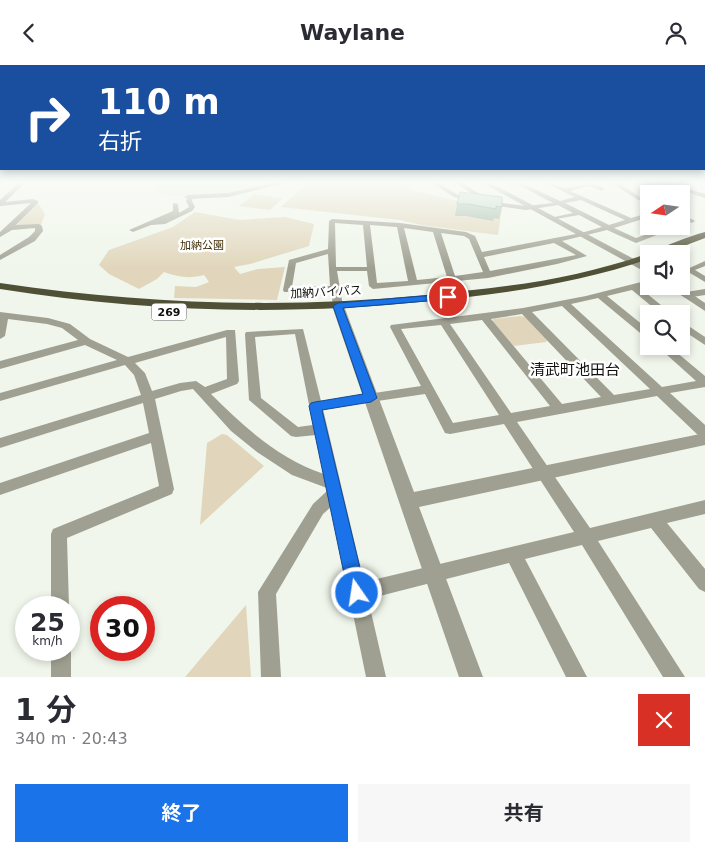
<!DOCTYPE html>
<html lang="ja">
<head>
<meta charset="utf-8">
<style>
  :root { --surface:#fff; --page:#f7f7f7; --text:#2b2b33; --muted:#7c7c81; --accent:#1a73e8 }
  body { margin:0; font-family:"DejaVu Sans","Noto Sans JP",sans-serif; background:var(--page); color:var(--text); height:100vh; display:flex; flex-direction:column; font-size:19px; white-space:nowrap }
  * { box-sizing:border-box; margin:0 }
  p { font-size:16px; color:var(--muted) }
  .icon { flex:none; width:28px; height:28px; fill:none; stroke:currentColor; stroke-width:2; stroke-linecap:round; stroke-linejoin:round }
  .map { position:relative; height:612px; overflow:hidden }
  .drawer { display:flex; flex-direction:column; background:var(--surface); flex:1 }
  .drawer>* { flex:none }
  .banner { position:absolute; left:0px; top:0px; width:705px; height:105px; box-shadow:0 2px 8px #0003; background:#1a4fa0; color:#fff; overflow:hidden }
  .needle { width:32px; rotate:257deg }
  .controls { position:absolute; left:640px; top:120px; display:grid; gap:10px }
  .controls a { display:grid; place-items:center; width:50px; height:50px; border-radius:0px; background:var(--surface); box-shadow:0 2px 8px #0003; font-size:25px }
  .speed { position:absolute; left:15px; top:531px; display:flex; gap:10px; font-size:25px; font-weight:700; text-align:center }
  .speed>* { display:grid; place-content:center; width:65px; height:65px; border-radius:50%; background:var(--surface); box-shadow:0 2px 8px #0003; line-height:1 }
  .speed small { font-size:12px; font-weight:400 }
  .speed .limit { border:8px solid #d22; background:#fff; color:#111 }
  .pin { position:absolute; display:grid; place-items:center; width:42px; height:42px; color:#fff; margin:-21px; border:2px solid #fff; border-radius:50%; box-shadow:0 1px 5px #0007 }
  .me { position:absolute; width:55px; margin:-28px; rotate:347deg; stroke-linejoin:round; filter:drop-shadow(0 0 4px #0008) }
  .turn { display:flex; align-items:center; gap:18px; height:105px; padding:0 15px; font-size:22px }
  .turn .icon { width:65px; height:65px; stroke-width:2.5 }
  .turn b { display:block; font-size:35px; line-height:42px }
  .round { display:grid; place-items:center; flex:none; width:52px; height:52px; border-radius:0px; background:var(--page) }
  .headline { display:flex; align-items:center; justify-content:space-between; height:85px; padding:0 15px }
  h1 { font-size:30px; font-weight:700; line-height:38px }
  .primary-button { display:flex; gap:10px; margin-top:auto; padding:10px 15px }
  .primary-button a { flex:1; height:58px; border-radius:0px; background:var(--accent); color:#fff; font-size:20px; font-weight:700; line-height:58px; text-align:center }
  .primary-button a+a { background:var(--page); color:var(--text) }
  header { display:flex; justify-content:space-between; align-items:center; height:65px; padding:0 15px; background:var(--surface); font-size:22px; font-weight:700 }
  .map>svg:first-child { display:block }
  .built { fill:#e1ead9 }
  .green { fill:#e1d6bc }
  .lines { fill:none; stroke-linecap:round; stroke-linejoin:round }
  .minor { fill:#a0a092; fill-rule:evenodd }
  .tertiary { fill:#a0a092; fill-rule:evenodd }
  .trunk { fill:#505036; fill-rule:evenodd }
  .wall { fill:#9eb7a4 }
  .building { fill:#b8d5bf; stroke:#819586 }
  .route { fill:#1a73e8; stroke:#114b97 }
  .labels { text-anchor:middle; stroke-width:5; stroke-linejoin:round; paint-order:stroke }
  .far-park-label { font-size:11px; fill:#413108; stroke:#fff }
  .shield { fill:#fff; stroke:#575856; stroke-width:1 }
  .shield-label { font-size:11px; font-weight:bold; fill:#0f110d }
  .street-label { font-size:12px; fill:#0f110d; stroke:#fff }
  .quarter-label { font-size:15px; fill:#0f110d; stroke:#fff }
</style>
</head>
<body>
<header><svg class="icon" aria-label="back" viewBox="0 0 24 24"><path d="M15 5l-7 7 7 7"/></svg>Waylane<svg class="icon" aria-label="person" viewBox="0 0 24 24"><circle cx="12" cy="8" r="4"/><path d="M4 21q1-7 8-7t8 7"/></svg></header>
<div class="map">
<svg width="705" height="612" viewBox="0 0 705 612">
  <rect width="100%" height="100%" fill="#f0f6eb"/>
  <path class="built" d="M152,117h124l-48,12 -55,2 -14,-2 -5,-4z"/>
  <path class="green" d="M310,117h89l16,9 42,10 45,7 -4,27 -77,-10 -21,-5 -119,-13z
    M254,129l29,4 -13,12 -31,-4z
    M38,138l7,11 -4,11 -25,1z
    M195,147l45,8 45,-3 29,7 -5,22 -59,18 -16,3 6,7 18,-5 27,-2 -8,33 -103,-2 1,-12 21,1 13,-5 -5,-7c-15,4 -26,2 -40,-3l-7,7 -18,10 -30,-15 -10,-9 10,-15 64,-23z
    M520,251l5,1 22,23 -1,2 -32,4 -21,-24v-3z
    M222,369l5,1 37,31 -64,59 7,-82z
    M246,540l5,72h-66z"/>
  <g class="lines">
    <path class="minor" d="M0,117h5l-5,2z
      M20,117h6l-21,20 28,-3 5,2v2l-22,22 23,-1 3,2 1,5 -8,10 -35,19v-5l29,-18 6,-6v-3l-23,2 -12,7v-5l31,-29 -31,3v-6z
      M430,117h7l21,13 25,6 -29,-19h7l27,17v2l38,5 27,-3 -40,-21h7l40,19 15,-4 -32,-15c9,0 16,6 23,6 17,-1 22,-10 39,1l-3,2 -13,-5 -19,5 61,27 18,-5v4l-35,11 22,10 34,-12h10l-44,17 -29,-13 -45,11 25,15 -30,8 -69,14 -115,11 -4,-3 -2,-15h-30l6,35 -5,3 -5,-3 -2,-15 -47,1 -1,-2 6,-30 39,-11 1,-28 3,-2 68,4 66,9 9,4 7,16 99,-19 21,-6 -23,-12 -29,5v-2l23,-5 -15,-8 -32,5 -55,-8 -17,-5zM581,135l44,20 -16,5 -44,-22zM335,158l28,2 4,42h-31zM370,160l27,2 11,54 -31,2zM404,163l29,4 14,45 -30,3zM441,168l23,3 5,3 14,33 -28,4zM554,178l22,12 -86,16 -6,-14zM328,189l2,32 -38,1 4,-24z
      M610,117h7l26,17 -5,1z
      M190,130l3,2 -1,4 3,6 -3,4 -27,13 -14,1 -18,7 -4,-2 44,-19v-8l5,1 1,9 10,-6 -3,-6 2,-5z
      M681,150l13,5 1,1 -3,2 -11,-4z
      M705,196v5l-10,4 10,6v6l-20,-12z
      M649,215v6l-9,2 32,26h-11l-29,-24 -25,6 42,34v8l-4,-1 -47,-39 -27,6 91,83 34,-6 -39,-35h12l36,30v11l-35,6 35,32v13l-5,-1 -43,-41 -140,26 73,106 115,-28v14l-38,9 38,46v23l-6,-3 -48,-61 -53,13 87,136h-22l-81,-132 -57,14 62,118h-21l-57,-114 -141,36 18,78h-20l-35,-170 -8,7 -47,80 5,83h-20l-3,-85 55,-88 14,-13v-3l-35,-13 -35,-23 -26,-21 -38,-42 -12,2 -26,8 19,90 -2,5 -105,44 2,69v1l-18,-1v-73l2,-5 106,-43 -8,-43 -151,52v-12l149,-50 -6,-30 -143,45v-10l141,-43 -7,-20 -9,-10 -125,36v-8l117,-33 -32,-15 -85,24v-8l78,-21 -16,-12 -15,-4 -39,-5 -3,17 -5,3v-27l48,6 22,6 20,15 38,18 99,-27h8l4,51 -2,3 -26,10c33,33 68,65 113,80l-8,-39 -20,2 -5,-1 -42,-36 -4,-66 1,-2 57,-3 18,72 100,-15 -31,-59 1,-2 132,-17 63,-12zM562,241l88,83 -36,6 -82,-83zM522,249l79,83 -39,7 -71,-85zM482,255l68,86 -39,7 -61,-89zM441,260l58,90 -46,8 -52,-94zM295,269l18,91 -15,2 -37,-29 -6,-61zM226,272l1,42 -22,8 -9,-6 -16,2 -28,8 -7,-18 -10,-10zM425,329l20,39 5,1 54,-10 70,108 -210,50 -41,-173z
      M705,224v6l-19,3 -5,-3 5,-3z
      M681,256l24,16v8l-24,-16z
      M69,580l2,5v27h-20v-27h18z"/>
    <path class="tertiary" d="M278,117h12l-62,15 -40,2 -4,-2 4,-2 40,-2z
      M481,117h8l160,85v7z
      M656,117h10l39,12v4z
      M667,221h13l25,17v8z
      M338,238l6,3 70,186 291,-59v12l-286,62 64,170h-24l-127,-371z"/>
    <path class="trunk" d="M705,167v6l-42,16h-14v5c-71,24 -145,35 -219,42 -144,15 -287,11 -430,-12v-6c142,21 283,26 426,12 50,-5 101,-10 150,-21 24,-6 49,-12 73,-21 17,-7 37,-16 56,-21z"/>
  </g>
  <path class="wall" d="M502,132v10l-3,12 -5,-1 -1,3 -27,-5h-11l2,-12z"/>
  <path class="building" d="M460,127l42,5v10l-6,-1v3l-28,-5h-11z"/>
  <linearGradient id="sky" x2="0" y2="1"><stop stop-color="#7eaec8"/><stop offset="0.58" stop-color="#f8fbf6"/><stop offset="1" stop-color="#f8fbf6" stop-opacity="0"/></linearGradient>
  <rect width="705" height="203" fill="url(#sky)"/>
  <path class="route" d="M448,229l3,1v4l-108,9 34,90 -6,4 -49,8 44,183 -2,6 -7,3 -6,-3 -3,-6 -39,-187 2,-3 4,-1 48,-8 -30,-88 5,-3z"/>
  <g class="labels">
    <g class="far-park-label">
      <text x="202" y="184">加納公園</text>
    </g>
    <rect class="shield" x="151.5" y="238.5" width="35" height="17" rx="4"/>
    <g class="shield-label">
      <text x="169" y="251">269</text>
    </g>
    <g class="street-label">
      <text transform="translate(326 227) rotate(-3)" y="4">加納バイパス</text>
    </g>
    <g class="quarter-label">
      <text x="575" y="310">清武町池田台</text>
    </g>
  </g>
</svg>
<div class="controls">
<a><svg class="needle" viewBox="-14 -14 28 28"><path d="M0-13l5 13h-10z" fill="#e53935"/><path d="M0 13l5-13h-10z" fill="#7c7c81"/></svg></a>
<a><svg class="icon" aria-label="sound" viewBox="0 0 24 24"><path d="M4 9h4l5-4v14l-5-4H4zM17 9q2 3 0 6"/></svg></a>
<a><svg class="icon" aria-label="search" viewBox="0 0 24 24"><circle cx="10" cy="10" r="6"/><path d="M15 15l6 6"/></svg></a>
</div>
<div class="speed"><div>25<small>km/h</small></div><div class="limit">30</div></div>
<div class="pin" style="left:448px;top:232px;background:#d93025"><svg class="icon" aria-label="arrive" viewBox="0 0 24 24"><path d="M6 21V4h12l-3 4 3 4H6"/></svg></div>
<svg class="me" style="left:357px;top:528px" viewBox="-20 -20 40 40"><circle r="17" fill="#1a73e8" stroke="#fff" stroke-width="3"/><path d="M0-11L8 9 0 5-8 9z" fill="#fff"/></svg>
<div class="banner">
<div class="turn"><svg class="icon" aria-label="right" viewBox="0 0 24 24"><path d="M7 20v-9h11M14 6l5 5-5 5"/></svg><div><b>110 m</b>右折</div></div>
</div>
</div>
<section class="drawer">
<div class="headline"><div><h1>1 分</h1><p>340 m · 20:43</p></div><a class="round" style="background:#d93025;color:#fff"><svg class="icon" aria-label="close" viewBox="0 0 24 24"><path d="M6 6l12 12M18 6L6 18"/></svg></a></div>
<div class="primary-button"><a>終了</a><a>共有</a></div>
</section>
</body>
</html>
